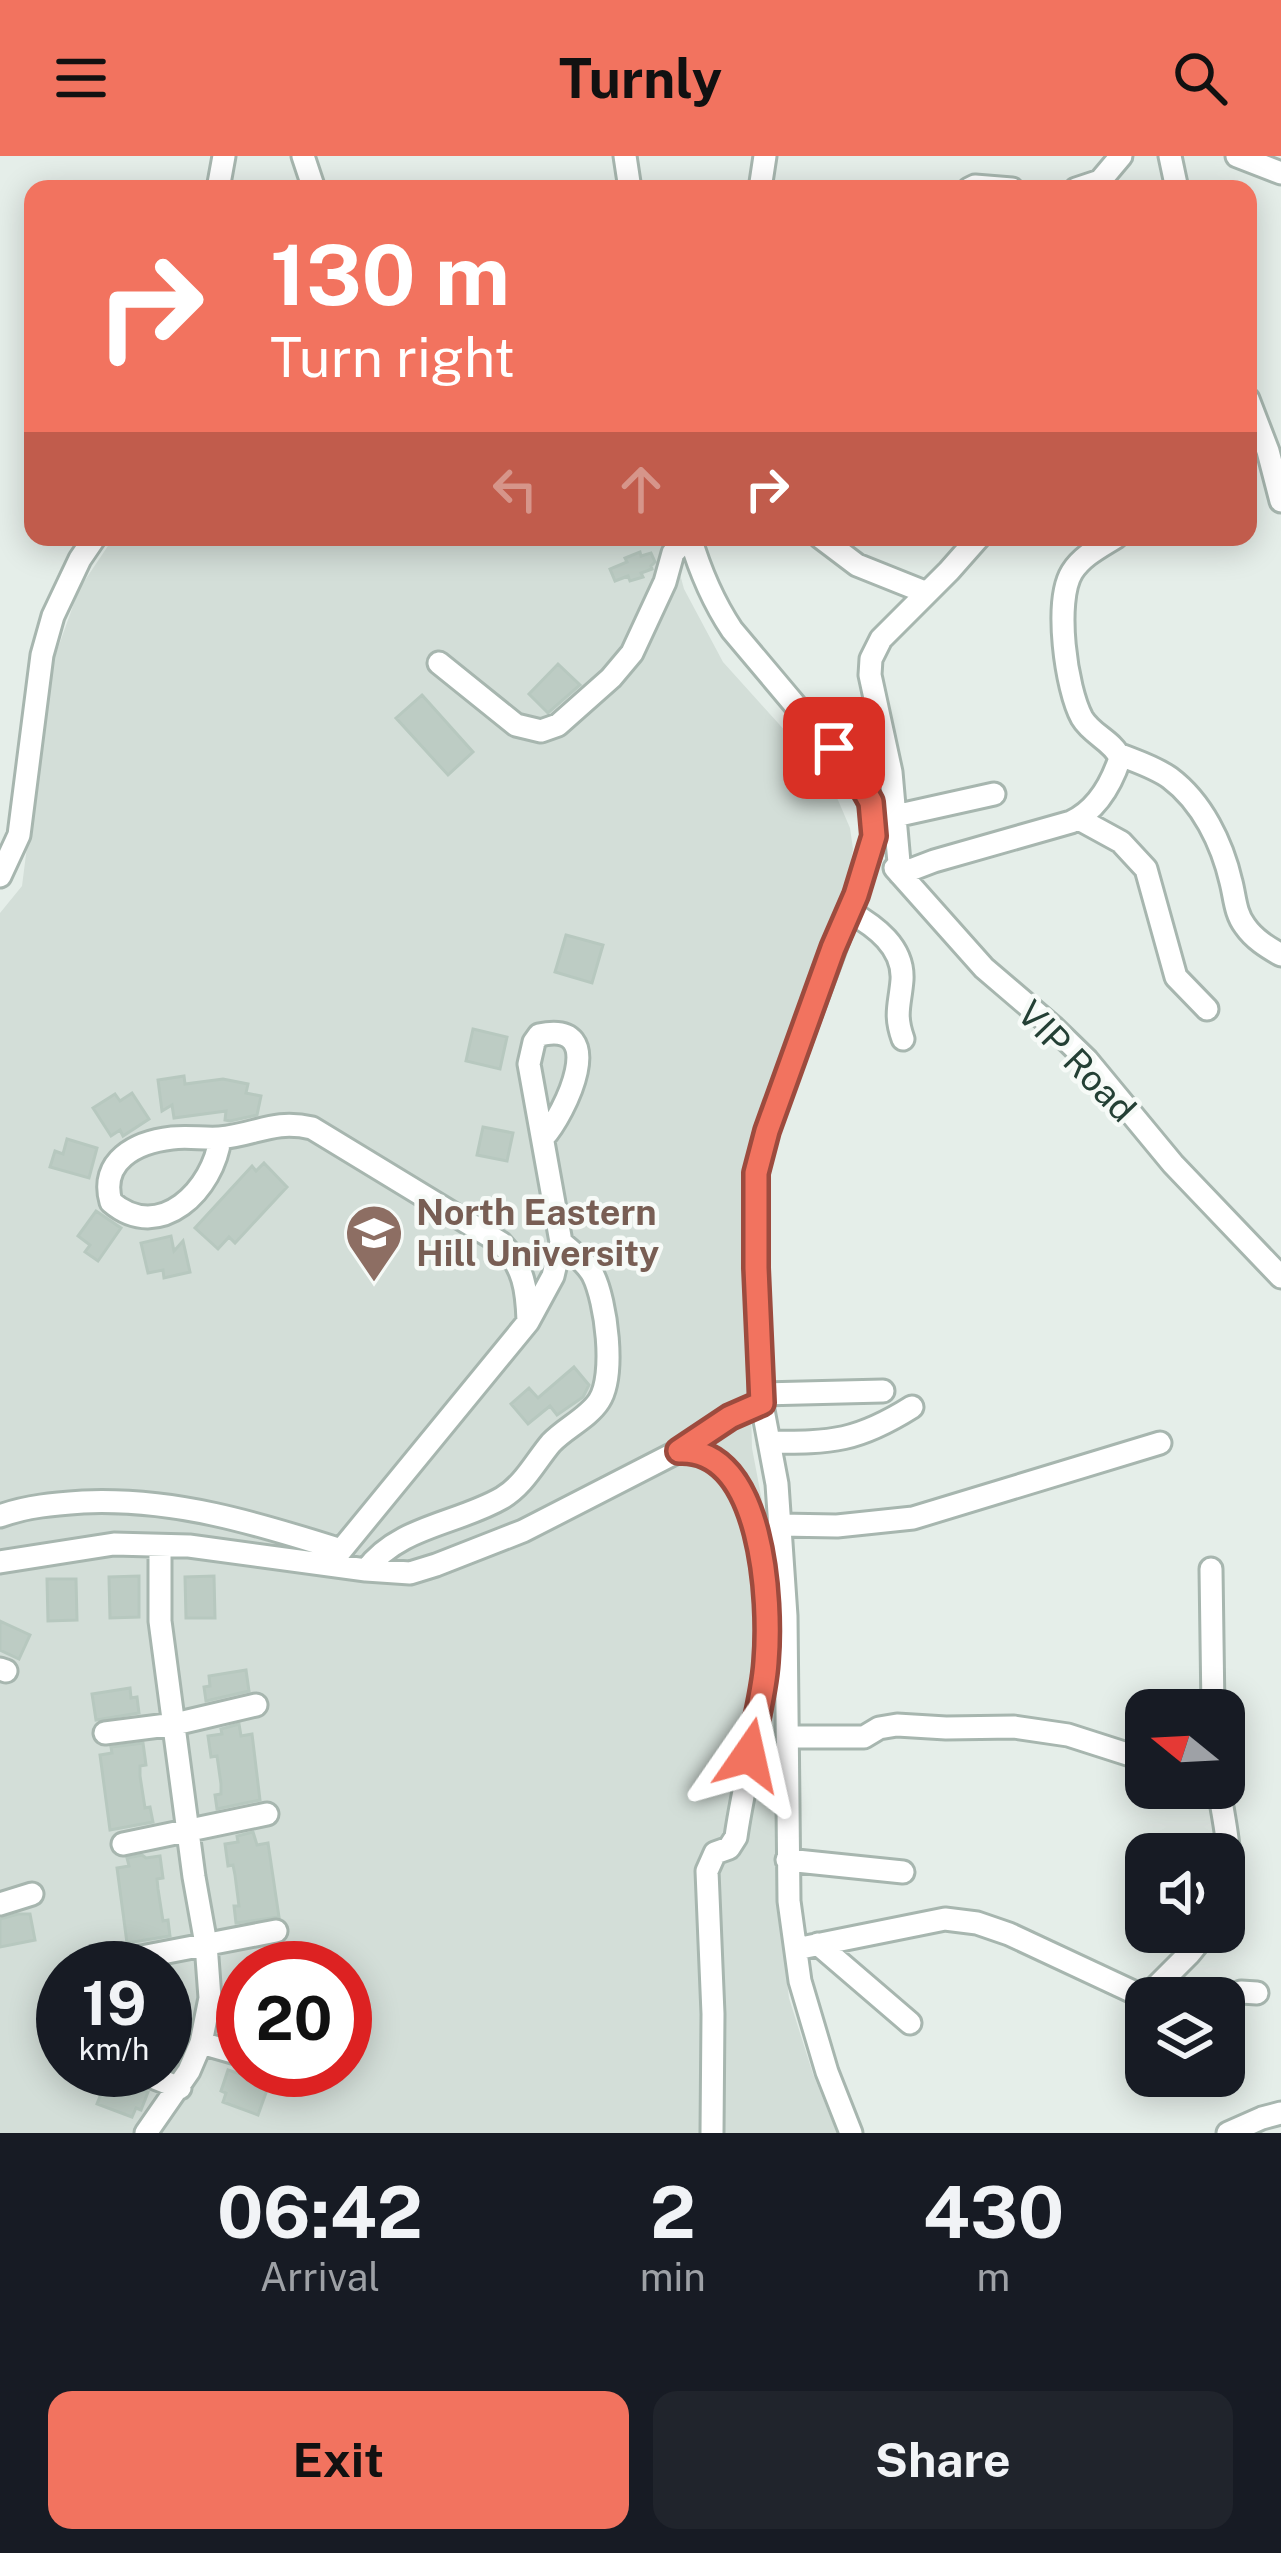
<!DOCTYPE html>
<html lang="en">
<head>
<meta charset="utf-8">
<style>
  :root { --surface:#171b24; --page:#20242c; --text:#f1f3f6; --muted:#9ea1a6; --accent:#f2735f }
  body { margin:0; font-family:"Public Sans",sans-serif; background:var(--page); color:var(--text); height:100vh; display:flex; flex-direction:column; font-size:45px; white-space:nowrap }
  * { box-sizing:border-box; margin:0 }
  p { font-size:39px; color:var(--muted) }
  .icon { flex:none; width:66px; height:66px; fill:none; stroke:currentColor; stroke-width:2; stroke-linecap:round; stroke-linejoin:round }
  .map { position:relative; height:1977px; overflow:hidden }
  .sheet { display:flex; flex-direction:column; background:var(--surface); flex:1 }
  .sheet>* { flex:none }
  .hud { position:absolute; left:24px; top:24px; width:1233px; height:366px; border-radius:24px; box-shadow:0 6px 30px #0003; background:#f2735f; color:#fff; overflow:hidden }
  .needle { width:78px; rotate:288deg }
  .controls { position:absolute; left:1125px; top:1533px; display:grid; gap:24px }
  .controls a { display:grid; place-items:center; width:120px; height:120px; border-radius:24px; background:var(--surface); box-shadow:0 6px 30px #0003; font-size:60px }
  .speed { position:absolute; left:36px; top:1785px; display:flex; gap:24px; font-size:60px; font-weight:700; text-align:center }
  .speed>* { display:grid; place-content:center; width:156px; height:156px; border-radius:50%; background:var(--surface); box-shadow:0 6px 30px #0003; line-height:1 }
  .speed small { font-size:30px; font-weight:400 }
  .speed .limit { border:18px solid #d22; background:#fff; color:#111 }
  .pin { position:absolute; display:grid; place-items:center; width:102px; height:102px; color:#fff; margin:-51px; border-radius:24px; box-shadow:0 6px 18px #0006 }
  .me { position:absolute; width:132px; margin:-66px; rotate:11deg; stroke-linejoin:round; filter:drop-shadow(0 0 9px #0008) }
  .turn { display:flex; align-items:center; gap:42px; height:252px; padding:0 48px; font-size:54px }
  .turn .icon { width:156px; height:156px; stroke-width:2.5 }
  .turn b { display:block; font-size:84px; line-height:102px }
  .lanes { display:flex; align-items:center; height:114px; padding:0 48px; background:#0003; justify-content:center; gap:60px; direction:ltr }
  .lanes .off { opacity:.35 }
  .eta { display:flex; justify-content:space-evenly; align-items:center; height:204px; text-align:center }
  .eta b { font-size:72px; font-weight:700; line-height:84px }
  .button { display:flex; gap:24px; margin-top:auto; padding:24px 48px }
  .button a { flex:1; height:138px; border-radius:24px; background:var(--accent); color:#111; font-size:48px; font-weight:700; line-height:138px; text-align:center }
  .button a+a { background:var(--page); color:var(--text) }
  header { display:flex; justify-content:space-between; align-items:center; height:156px; padding:0 48px; background:var(--accent); color:#111; font-size:54px; font-weight:700 }
  .map>svg:first-child { display:block }
  .built { fill:#d3ded8; fill-rule:evenodd }
  .building { fill:#bdccc4; stroke:#b7c8bf; stroke-width:3 }
  .lines { fill:none; stroke-linecap:round; stroke-linejoin:round }
  .minor-casing { stroke:#a7b6af; stroke-width:27 }
  .minor { stroke:#fff; stroke-width:21 }
  .route-casing { stroke:#9d4b3e; stroke-width:30 }
  .route { stroke:#f2735f; stroke-width:21 }
  .labels { text-anchor:middle; stroke-width:9; stroke-linejoin:round; paint-order:stroke }
  .street-label { font-size:36px; fill:#244035; stroke:#f6faf7 }
  .education-label { font-size:36px; font-weight:bold; fill:#785e54; stroke:#f6faf7; text-anchor:start }
</style>
</head>
<body>
<header><svg class="icon" aria-label="menu" viewBox="0 0 24 24"><path d="M4 6h16M4 12h16M4 18h16"/></svg>Turnly<svg class="icon" aria-label="search" viewBox="0 0 24 24"><circle cx="10" cy="10" r="6"/><path d="M15 15l6 6"/></svg></header>
<div class="map">
<svg width="1281" height="1977" viewBox="0 0 1281 1977">
  <rect width="100%" height="100%" fill="#e5eee9"/>
  <path class="built" d="M114,381h556l14,52 39,73 83,92 32,46 12,28 3,21 -7,38 -101,284 7,277 22,117 8,236 -3,107 10,90 24,76 24,59h-837v-1220l22,-27 27,-213 30,-84zM63,1812h102v102h-102zM243,1812h102v102h-102z"/>
  <path class="building" d="M640,396l1,4 10,-3 4,9 -4,4 1,3 -11,4 2,4 -13,4 -2,-5 -13,5 -5,-12 17,-7 -2,-4z
    M558,508l22,21 -32,28 -19,-19z
    M422,539l51,57 -25,23 -52,-57z
    M566,779l37,10 -11,38 -37,-11z
    M473,873l34,8 -7,32 -34,-8z
    M184,920l1,8 38,-5 25,5 -2,9 15,3 -4,19 -27,6 -5,-1 1,-9 -52,7 -2,-13 -10,6 -4,-31z
    M132,937l17,26 -26,17 -3,-6 -9,6 -18,-28 22,-14 5,7z
    M483,971l30,6 -6,28 -30,-6z
    M67,983l30,9 -8,30 -39,-11 5,-16 8,3z
    M264,1007l23,24 -52,56 -6,-6 -11,12 -23,-21 57,-62 4,5z
    M96,1055l25,17 -23,33 -13,-9 5,-7 -12,-9z
    M171,1080l3,15 9,-10 7,31 -26,6 -1,-8 -15,3 -7,-30z
    M574,1211l15,18 -6,12 -26,18 -7,-9 -22,18 -17,-20 18,-16 9,10z
    M139,1420v41l-29,1 -1,-41z
    M214,1420l1,42h-29l-1,-41z
    M47,1423h29l1,41 -29,1z
    M0,1465l30,14 -11,24 -19,-9z
    M246,1514l3,21 -43,10 -2,-14 6,-1 -1,-10z
    M130,1532l1,10 6,-1 2,16 -43,7 -4,-26z
    M239,1568l2,12 11,-2 8,66 -43,9 -2,-14 6,-1v-10l-4,-28 -6,1 -3,-21 14,-2 -1,-5z
    M143,1587l3,22 -6,1v10l5,32 5,-1 3,15 -43,8 -10,-75 12,-2 -1,-6z
    M253,1676l4,13 11,-2 11,74 -43,6 -2,-17h5l-4,-31 -2,-10 -5,1 -3,-22 13,-2 -1,-6z
    M142,1699l4,3 14,-2 3,22 -6,1 1,10 5,32 5,-1 2,16 -43,7 -10,-75 12,-2 -2,-8z
    M18,1758h12l5,26 -35,7v-28z
    M228,1914l31,10 -3,6 11,4 -9,25 -35,-13 3,-9 -5,-2z
    M120,1921l9,7 19,8 -7,18 -5,-2 -4,9 -35,-13 10,-25 11,4z"/>
  <g class="lines">
    <defs>
      <path id="minor" d="M303,0l11,33
        M625,0l5,33
        M1170,0l7,33
        M1237,0l44,17
        M218,33l6,-33
        M760,33l5,-33
        M969,33l6,-3 37,3
        M1076,33l24,-8 21,-25
        M1248,243l20,52 13,50
        M690,381c10,34 22,63 42,93l127,151c12,21 18,40 14,65l-106,285 -11,42 -1,18 5,203 17,90 9,132 3,285 11,80 27,91 24,61
        M820,381l37,28 70,28
        M979,381l-30,34 -68,68 -10,20 -1,16 21,97 9,102 34,-13 137,-39c26,-12 40,-37 49,-64 -7,-17 -28,-23 -38,-40 -16,-29 -28,-117 -10,-146 10,-16 28,-25 44,-35
        M439,507l77,62 25,6 17,-6 53,-47 21,-25 33,-71 8,-29 15,-16
        M1118,598c17,7 37,13 52,24 32,24 52,65 61,104 4,15 4,31 14,44 9,13 22,21 36,29
        M895,660l99,-22
        M1079,663l42,23 25,27 30,108 31,32
        M895,712l89,100 69,59 34,33 86,104 108,113
        M0,720l19,-41 23,-180 11,-39 27,-57 15,-22
        M850,756c25,14 54,35 52,68 -2,25 -8,34 1,59
        M220,982c-6,51 -60,106 -109,64 -12,-41 25,-60 61,-64 16,-2 31,1 47,0 37,-3 54,-19 93,-10l189,115c23,24 26,47 27,78
        M760,1238l123,-3
        M769,1286c63,1 89,-1 143,-35
        M679,1295l51,-34 32,-14
        M0,1360c27,-10 55,-12 83,-14 91,-4 173,21 258,48
        M780,1369l57,1 76,-8 247,-75
        M0,1406l114,-18 75,2 177,24 44,3 26,-8 87,-34 156,-80c84,-4 92,153 87,211 -4,59 -22,117 -30,175l-7,11 -14,5 -8,18 6,143 -1,119
        M329,1409l199,-243 25,-46 8,-34 -32,-178 5,-22 5,-7c72,-16 26,79 4,103
        M1211,1413l2,141
        M366,1414c33,-44 91,-46 136,-72 22,-13 33,-36 49,-55 14,-15 37,-25 48,-42 17,-26 7,-100 -6,-126 -7,-13 -21,-23 -32,-33
        M0,1513l6,2
        M105,1577l70,-9 81,-19
        M789,1581h75l15,-9 18,-3 49,3 68,-1 54,8 78,25
        M1219,1632c5,37 17,77 5,114
        M123,1688l144,-30
        M787,1704l116,12
        M0,1748l32,-10
        M818,1788l92,79
        M796,1793l149,-30 32,4 32,11 137,64
        M131,1803l145,-28
        M1145,1842l44,-44 18,-22
        M1224,1843l17,-7 16,1
        M201,1887l42,12
        M134,1914l46,18
        M146,1977l43,-62 12,-28 9,-45 -4,-54 -12,-67 -34,-256v-75
        M1228,1977l34,-15 19,-5"/>
    </defs>
    <use href="#minor" class="minor-casing"/>
    <use href="#minor" class="minor"/>
  </g>
  <g class="lines">
    <defs>
      <path id="route" d="M749,1599c6,-31 15,-62 17,-93 5,-59 -2,-215 -87,-211l51,-34 32,-14 -6,-135v-95l11,-42 66,-183 23,-53 18,-59 -3,-34 -12,-21 -25,-33"/>
    </defs>
    <use href="#route" class="route-casing"/>
    <use href="#route" class="route"/>
  </g>
  <defs>
    <symbol id="university-pin" viewBox="-11 -11 22 30"><path d="M0 17L-7.5 6A9.5 9.5 0 1 1 7.5 6Z" fill="#8d6e63" stroke="#f6faf7"/><path d="M0-5L7-2L0 1L-7-2ZM-4 1L0 2.5L4 1V4Q0 6-4 4Z" fill="#fff"/></symbol>
  </defs>
  <g fill-rule="evenodd">
    <use href="#university-pin" x="341" y="1044" width="66" height="90"/>
  </g>
  <g class="labels">
    <g class="street-label">
      <text transform="translate(1077 905) rotate(46)" y="13">VIP Road</text>
    </g>
    <g class="education-label">
      <text x="416" y="1069">North Eastern<tspan x="416" dy="41">Hill University</tspan></text>
    </g>
  </g>
</svg>
<div class="controls">
<a><svg class="needle" viewBox="-14 -14 28 28"><path d="M0-13l5 13h-10z" fill="#e53935"/><path d="M0 13l5-13h-10z" fill="#9ea1a6"/></svg></a>
<a><svg class="icon" aria-label="sound" viewBox="0 0 24 24"><path d="M4 9h4l5-4v14l-5-4H4zM17 9q2 3 0 6"/></svg></a>
<a><svg class="icon" aria-label="layers" viewBox="0 0 24 24"><path d="M12 4l9 5-9 5-9-5zM3 14l9 5 9-5"/></svg></a>
</div>
<div class="speed"><div>19<small>km/h</small></div><div class="limit">20</div></div>
<div class="pin" style="left:834px;top:592px;background:#d93025"><svg class="icon" aria-label="arrive" viewBox="0 0 24 24"><path d="M6 21V4h12l-3 4 3 4H6"/></svg></div>
<svg class="me" style="left:749px;top:1599px" viewBox="-20 -20 40 40"><path d="M0-17L14 15 0 8-14 15z" fill="#f2735f" stroke="#fff" stroke-width="4"/></svg>
<div class="hud">
<div class="turn"><svg class="icon" aria-label="right" viewBox="0 0 24 24"><path d="M7 20v-9h11M14 6l5 5-5 5"/></svg><div><b>130 m</b>Turn right</div></div>
<div class="lanes"><svg class="icon off" aria-label="left" viewBox="0 0 24 24"><path d="M17 20v-9H6M10 6l-5 5 5 5"/></svg><svg class="icon off" aria-label="ahead" viewBox="0 0 24 24"><path d="M12 20V5M6 11l6-6 6 6"/></svg><svg class="icon" aria-label="right" viewBox="0 0 24 24"><path d="M7 20v-9h11M14 6l5 5-5 5"/></svg></div>
</div>
</div>
<section class="sheet">
<div class="eta">
<div><b>06:42</b><p>Arrival</p></div>
<div><b>2</b><p>min</p></div>
<div><b>430</b><p>m</p></div>
</div>
<div class="button"><a>Exit</a><a>Share</a></div>
</section>
</body>
</html>
